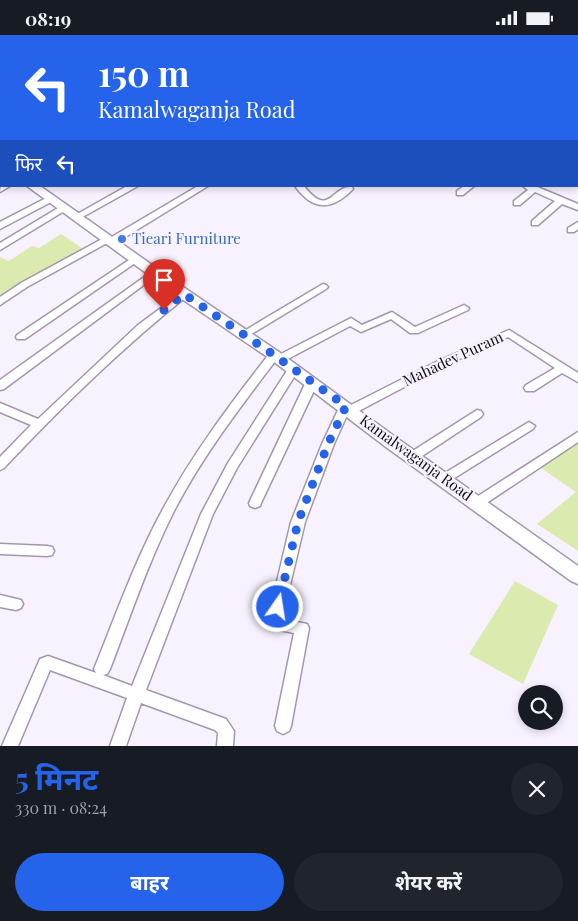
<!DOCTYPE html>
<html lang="hi">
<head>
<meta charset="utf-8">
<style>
  :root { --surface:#171b24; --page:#20242c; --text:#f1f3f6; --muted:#9ea1a6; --accent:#2563eb }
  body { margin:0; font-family:"Playfair Display","Noto Sans Devanagari",serif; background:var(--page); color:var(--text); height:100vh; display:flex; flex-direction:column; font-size:19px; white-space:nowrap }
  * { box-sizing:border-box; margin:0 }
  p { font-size:16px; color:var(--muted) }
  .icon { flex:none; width:28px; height:28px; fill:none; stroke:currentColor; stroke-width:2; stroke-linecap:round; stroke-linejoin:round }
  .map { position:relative; height:711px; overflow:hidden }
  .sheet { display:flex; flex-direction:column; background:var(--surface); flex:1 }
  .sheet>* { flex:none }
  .hud { position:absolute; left:0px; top:0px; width:579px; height:152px; box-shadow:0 2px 8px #0003; background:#2563eb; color:#fff; overflow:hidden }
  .controls { position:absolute; left:518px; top:650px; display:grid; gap:10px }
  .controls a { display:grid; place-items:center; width:45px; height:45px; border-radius:50%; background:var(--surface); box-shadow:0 2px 8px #0003; font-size:25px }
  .pin { position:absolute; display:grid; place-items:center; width:42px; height:42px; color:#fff; margin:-51px -21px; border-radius:50% 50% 50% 0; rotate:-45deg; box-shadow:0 0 5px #0007 }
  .pin .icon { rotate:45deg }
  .me { position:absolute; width:55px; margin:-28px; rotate:13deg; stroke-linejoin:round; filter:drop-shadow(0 0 4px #0008) }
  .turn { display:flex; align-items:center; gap:18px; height:105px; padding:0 15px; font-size:22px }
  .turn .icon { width:65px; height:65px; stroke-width:2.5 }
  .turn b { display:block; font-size:35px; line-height:42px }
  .then { display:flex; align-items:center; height:48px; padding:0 15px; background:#0003; gap:10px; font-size:19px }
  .round { display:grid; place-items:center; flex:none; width:52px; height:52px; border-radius:26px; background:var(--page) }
  .head { display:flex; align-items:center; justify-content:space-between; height:85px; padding:0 15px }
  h1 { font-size:30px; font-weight:700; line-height:38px; color:var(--accent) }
  .cta { display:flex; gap:10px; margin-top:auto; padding:10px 15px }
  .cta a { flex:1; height:58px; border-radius:30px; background:var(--accent); color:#fff; font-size:20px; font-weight:700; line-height:58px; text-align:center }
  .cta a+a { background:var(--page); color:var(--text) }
  .status { display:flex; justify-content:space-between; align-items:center; height:35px; padding:0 25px; background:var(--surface); direction:ltr }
  .status svg { height:14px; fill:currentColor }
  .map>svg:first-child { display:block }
  .green { fill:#dbeaae }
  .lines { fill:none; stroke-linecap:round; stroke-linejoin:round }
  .minor-casing { stroke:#a496b1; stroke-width:3 }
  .major-casing { stroke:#a496b1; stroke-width:3 }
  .minor { fill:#fff; fill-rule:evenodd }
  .major { fill:#fff; fill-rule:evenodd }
  .route { stroke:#2563eb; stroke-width:9; stroke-dasharray:0 16.2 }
  .shop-dot { fill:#3f7fe0; stroke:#f8f2fe; stroke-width:2 }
  .labels { text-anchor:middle; stroke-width:4.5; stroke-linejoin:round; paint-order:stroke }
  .shop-label { font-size:15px; fill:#366cbe; stroke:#f8f2fe; text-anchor:start }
  .street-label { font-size:15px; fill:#140e18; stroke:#f8f2fe }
</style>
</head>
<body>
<div class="status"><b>08:19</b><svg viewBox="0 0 49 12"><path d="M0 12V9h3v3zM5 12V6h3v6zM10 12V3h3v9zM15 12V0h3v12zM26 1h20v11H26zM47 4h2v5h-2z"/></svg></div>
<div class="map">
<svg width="578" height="711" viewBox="0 0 578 711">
  <rect width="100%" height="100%" fill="#f8f2fe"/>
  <path class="green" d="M61,199l21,14 -82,48v-39l9,4 23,-15 7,2z
    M578,404v112l-41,-27 39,-32 -38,-26z
    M515,546l43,24 -35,79 -54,-30z"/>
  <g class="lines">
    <defs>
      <path id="minor" d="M404,0h6v1h-6z
        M491,0h6v1h-6z
        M534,0h6v1h-6z
        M0,19h1v4h-1z
        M0,52h1v4h-1z
        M1,150v1h9l-10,6z
        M127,151h11l-59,33h-6l-1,-2z
        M198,151h10l-94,58 -7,-1 -80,44 -27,18v-8l21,-14 83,-45h6z
        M295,151h9c25,33 28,-1 48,1l1,2c-21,22 -40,22 -58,-3z
        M464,151h10l-11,9h-6v-4z
        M523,151h12l43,18v6l-16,-6 -24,21h-6v-4l23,-20 -20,-9 -15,13h-6v-4l14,-11z
        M50,161l4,3 -1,2 -53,28v-7z
        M63,170l3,1v4l-66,40v-7z
        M578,187v7l-4,3h-6v-4z
        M135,221l3,1v4l-113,78h-8l-1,-2 1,-2z
        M154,235l5,3 -2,2 -153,114 -4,1v-10z
        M323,249l3,1 2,2 -2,2 -78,47h-8l-1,-2z
        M184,256l5,3 -2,2c-65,52 -126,111 -183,172l-4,2v-13l31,-32 -31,-13v-9l38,16 100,-94z
        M464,270l5,3 -1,2 -50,23h-8l-19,-14 -30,13 -11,-6 -66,35 -4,1 -4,-2c-37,49 -75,98 -103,153 -25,50 -43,104 -63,156l-3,5 -4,1 29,11 69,-172 27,-51 62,-97h8l1,3 -62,99 -24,46 -67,176 80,29 8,12 -1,15h-16l1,-13 -3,-3 -74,-27 -15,43h-16l17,-48 -77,-28 -32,76h-16l38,-87 8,-3 48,17 -2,-4c22,-54 41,-109 69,-160 30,-56 68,-106 107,-156l4,-1 5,3 72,-37 11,7 30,-13 23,15z
        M509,295l69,43v9l-16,-9 -28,18h-8l-2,-3 2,-3 29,-17 -47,-31 -64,29 -89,47h-7l-14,31 -29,78 -23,97 25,5 2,4 -18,98 -2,5 -6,3 -6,-3 -2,-5 19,-93 -25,-5 -2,-4 24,-102 31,-78 18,-38 6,-4 5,3 85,-43z
        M312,343l6,4 -57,121 -1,3 -5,2 -5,-2 -1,-3 57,-121z
        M477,375l4,1 2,3 -2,3 -65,43h-8l-2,-3 2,-3z
        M529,387l6,4 -2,3 -85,53h-8l-2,-3 2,-3z
        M578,397v10l-96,64 -5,2 -5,-2 -1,-3 1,-3z
        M0,509l47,2 5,1 2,4 -2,4 -5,1 -47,-2z
        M0,560l21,5 2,4 -2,4 -5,2 -16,-3z"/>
      <path id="major" d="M0,126h1v7h-1z
        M27,151h13l149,105 90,61 119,87 180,127v18l-7,-3 -185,-134 -117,-89 -90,-61z"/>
    </defs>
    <use href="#minor" class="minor-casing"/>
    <use href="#major" class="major-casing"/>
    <use href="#minor" class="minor"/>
    <use href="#major" class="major"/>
  </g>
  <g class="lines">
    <path class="route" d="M164,275l20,-16 90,61 72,51 -18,38 -30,78 -20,85"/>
  </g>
  <circle class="shop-dot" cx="122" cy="204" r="5"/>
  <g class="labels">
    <g class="shop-label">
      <text x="132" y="209">Tieari Furniture</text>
    </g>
    <g class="street-label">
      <text transform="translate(453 324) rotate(-25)" y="5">Mahadev Puram</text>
      <text transform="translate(416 423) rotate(36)" y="5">Kamalwaganja Road</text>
    </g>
  </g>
</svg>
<div class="controls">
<a><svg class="icon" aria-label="search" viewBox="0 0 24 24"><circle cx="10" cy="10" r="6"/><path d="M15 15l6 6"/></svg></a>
</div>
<div class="pin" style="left:164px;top:275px;background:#d93025"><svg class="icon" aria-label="arrive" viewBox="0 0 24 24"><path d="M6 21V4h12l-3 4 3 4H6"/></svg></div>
<svg class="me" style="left:278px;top:572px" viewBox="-20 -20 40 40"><circle r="17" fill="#2563eb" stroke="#fff" stroke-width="3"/><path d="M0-11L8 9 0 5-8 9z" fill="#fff"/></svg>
<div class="hud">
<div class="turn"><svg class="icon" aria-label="left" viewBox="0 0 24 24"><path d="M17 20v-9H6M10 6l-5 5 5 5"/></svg><div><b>150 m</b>Kamalwaganja Road</div></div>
<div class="then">फिर<svg class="icon" aria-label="left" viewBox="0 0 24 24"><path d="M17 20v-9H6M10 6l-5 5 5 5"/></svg></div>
</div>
</div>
<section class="sheet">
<div class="head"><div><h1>5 मिनट</h1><p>330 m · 08:24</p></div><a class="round"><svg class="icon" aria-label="close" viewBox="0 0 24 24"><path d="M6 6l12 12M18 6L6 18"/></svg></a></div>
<div class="cta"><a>बाहर</a><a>शेयर करें</a></div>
</section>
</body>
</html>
